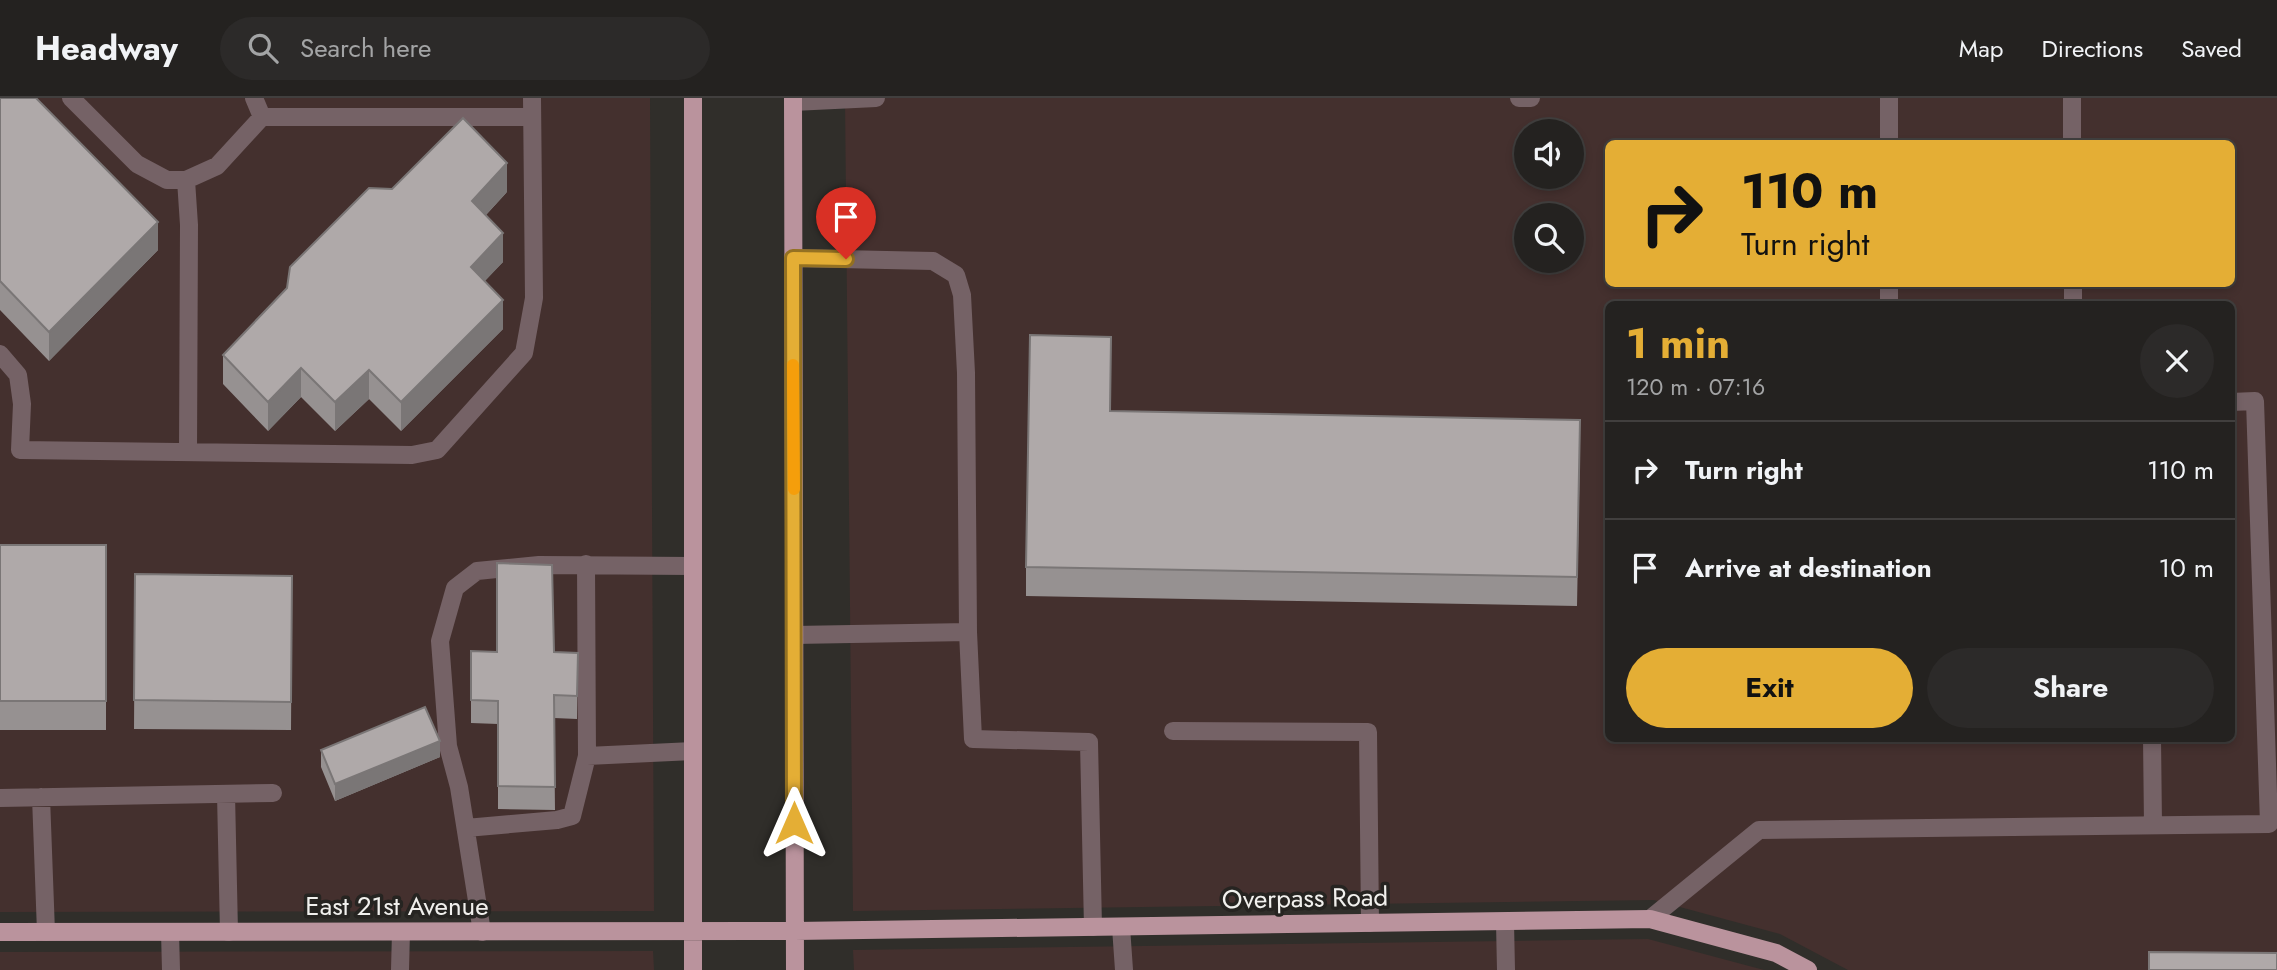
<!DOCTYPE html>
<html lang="en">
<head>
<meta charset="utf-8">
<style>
  :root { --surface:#242220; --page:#2c2a29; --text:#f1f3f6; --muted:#a3a4a5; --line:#413f3e; --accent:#e4ae35 }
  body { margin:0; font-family:Jost,sans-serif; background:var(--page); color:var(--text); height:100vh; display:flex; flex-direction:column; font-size:26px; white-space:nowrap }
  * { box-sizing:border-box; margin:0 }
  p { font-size:23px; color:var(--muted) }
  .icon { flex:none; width:38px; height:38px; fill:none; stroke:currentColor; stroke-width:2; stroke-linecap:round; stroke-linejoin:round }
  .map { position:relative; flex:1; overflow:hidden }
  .panel { position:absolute; left:1605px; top:203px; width:630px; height:441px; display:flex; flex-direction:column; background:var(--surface); border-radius:10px; box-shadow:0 4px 10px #0003,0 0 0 2px var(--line) }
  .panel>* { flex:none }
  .banner { position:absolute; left:1605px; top:42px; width:630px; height:147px; border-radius:10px; box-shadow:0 4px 10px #0003,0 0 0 2px var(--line); background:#e4ae35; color:#111; overflow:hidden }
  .tools { position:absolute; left:1514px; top:21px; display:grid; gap:14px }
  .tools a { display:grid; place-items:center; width:70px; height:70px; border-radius:50%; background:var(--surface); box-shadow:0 4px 10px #0003,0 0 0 2px var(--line); font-size:35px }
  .pin { position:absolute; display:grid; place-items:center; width:60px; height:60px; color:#fff; margin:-72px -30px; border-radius:50% 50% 50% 0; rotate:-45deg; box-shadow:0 0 7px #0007 }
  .pin .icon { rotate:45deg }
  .me { position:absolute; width:77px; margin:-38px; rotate:0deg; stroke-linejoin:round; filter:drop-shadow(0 0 5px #0008) }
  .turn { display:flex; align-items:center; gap:24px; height:147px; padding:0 21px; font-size:32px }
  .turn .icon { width:91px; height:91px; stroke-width:2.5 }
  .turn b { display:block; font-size:49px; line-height:60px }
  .round { display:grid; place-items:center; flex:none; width:74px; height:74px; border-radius:37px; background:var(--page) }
  .head { display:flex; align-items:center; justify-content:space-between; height:119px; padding:0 21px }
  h1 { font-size:42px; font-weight:700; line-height:52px; color:var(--accent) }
  .action { display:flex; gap:14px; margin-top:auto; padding:14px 21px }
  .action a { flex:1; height:80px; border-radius:42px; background:var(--accent); color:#111; font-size:28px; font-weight:700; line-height:80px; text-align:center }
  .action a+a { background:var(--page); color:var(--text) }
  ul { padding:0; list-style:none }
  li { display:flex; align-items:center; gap:21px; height:98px; padding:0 21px; border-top:2px solid var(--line) }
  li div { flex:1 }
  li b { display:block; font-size:26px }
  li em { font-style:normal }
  header { display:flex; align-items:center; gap:42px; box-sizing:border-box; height:98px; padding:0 35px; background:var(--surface); border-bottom:2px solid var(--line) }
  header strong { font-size:33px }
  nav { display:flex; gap:38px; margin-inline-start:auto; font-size:24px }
  .search { width:490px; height:63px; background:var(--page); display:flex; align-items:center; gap:18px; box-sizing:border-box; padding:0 24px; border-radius:38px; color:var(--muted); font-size:26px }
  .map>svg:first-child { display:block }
  .industrial { fill:#44302e; fill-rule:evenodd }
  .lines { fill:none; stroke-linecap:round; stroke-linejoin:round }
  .minor { stroke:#756266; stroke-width:18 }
  .major { stroke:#ba939d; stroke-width:18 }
  .wall { fill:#969191 }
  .shaded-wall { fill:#7a7676 }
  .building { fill:#afa9a9; stroke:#7a7676; stroke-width:2 }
  .route-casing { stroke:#947122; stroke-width:18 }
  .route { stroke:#e4ae35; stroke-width:12 }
  .slow { stroke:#f59e0b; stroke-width:12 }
  .labels { text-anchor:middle; stroke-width:7; stroke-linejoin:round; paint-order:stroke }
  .street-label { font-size:26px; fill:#f1f0ed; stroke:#262421 }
</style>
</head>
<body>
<header>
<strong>Headway</strong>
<div class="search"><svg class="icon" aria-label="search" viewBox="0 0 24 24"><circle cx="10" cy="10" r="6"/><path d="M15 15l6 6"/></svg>Search here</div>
<nav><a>Map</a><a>Directions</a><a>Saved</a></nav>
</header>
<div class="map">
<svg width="2277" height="872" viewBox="0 0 2277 872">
  <rect width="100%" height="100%" fill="#302e2a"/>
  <path class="industrial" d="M0,0h650l4,813 -654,1z
    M845,0h1432v872h-429l-68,-36 -126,-34 -801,11zM1526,33h46v46h-46zM1608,46h623v140h-623zM1526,117h46v46h-46zM1608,206h623v434h-623z
    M1648,841l116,31h-910l-1,-20z
    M653,853l1,19h-654v-18z"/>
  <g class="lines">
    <path class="minor" d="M71,0l66,66 30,16h19l31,-14 45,-49 -8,-19
      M1519,0h12
      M1889,0v46
      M2072,0v46
      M793,4l83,-4
      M262,19h270
      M186,82l3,45 -1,227
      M793,160l140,3 23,14 6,20 4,78 2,259
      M1889,186v20
      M2073,186v20
      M0,256l18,21 4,29 -2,46 392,5 25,-5 87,-97 10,-55 -2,-200
      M586,466l1,192
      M794,537l174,-3 5,107 116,3 4,185
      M1173,633l195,1 2,191
      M2152,640l1,87
      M226,696l3,138
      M41,699l5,135
      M0,700l273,-5
      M466,730l91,-8 15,-4 15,-60 106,-5
      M1650,821l109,-89 510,-6 -14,-423 -24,1
      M1505,824l1,48
      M1121,829l3,43
      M170,834l1,38
      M482,834l-23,-145 -11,-41 -8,-105 15,-53 22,-17 62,-6 154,1
      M400,872l1,-38"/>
    <path class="major" d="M693,0v872
      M793,0l2,872
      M0,834l795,-1 855,-12 126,34 32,17"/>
  </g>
  <path class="wall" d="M0,0l158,152 -109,111 -49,-51z
    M507,94l-21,23 17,47 -19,19 19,48 -102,102 -32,-32 -34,32 -34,-34 -33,34 -45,-47v-29z
    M1580,350l-3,158 -551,-10v-29z
    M0,447h106v185h-106z
    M135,476l157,2 -1,154 -157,-1z
    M471,553l107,2 -1,66 -23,-1 1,92 -57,-1v-85l-27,-1z
    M321,652l119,7 -105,44 -14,-34z"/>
  <path class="shaded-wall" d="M507,65v29l-35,38v-29z
    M158,124v28l-109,111v-29z
    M503,135v29l-32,34v-29z
    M503,202v29l-102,102v-29z
    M301,270v29l-33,34v-29z
    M369,272v29l-34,32v-29z
    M440,643v16l-105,44v-17z"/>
  <path class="building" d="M0,0h36l122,124 -109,110 -49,-51z
    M463,20l44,45 -35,38 31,32 -32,34 32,33 -102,102 -32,-32 -34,32 -34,-34 -33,34 -45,-47 64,-67 3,-21 79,-79 23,1z
    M1030,237l81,2 -1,74 470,9 -3,157 -551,-10z
    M0,447h106v156h-106z
    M497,465l55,2 2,87 24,1 -1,43 -23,-1 1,92 -57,-1v-85l-27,-1v-49l26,1z
    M135,476l157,2 -1,126 -157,-2z
    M425,609l15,34 -105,43 -14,-34z
    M2149,854l128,1v17h-128z"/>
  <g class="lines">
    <defs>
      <path id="route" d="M794,725l-1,-565 53,1"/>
    </defs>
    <use href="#route" class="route-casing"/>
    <use href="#route" class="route"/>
    <path class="slow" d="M793,267l1,124"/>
  </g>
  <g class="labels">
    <g class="street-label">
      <text transform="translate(1305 800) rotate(-1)" y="9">Overpass Road</text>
      <text x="397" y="817">East 21st Avenue</text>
    </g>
  </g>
</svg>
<div class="tools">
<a><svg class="icon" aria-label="sound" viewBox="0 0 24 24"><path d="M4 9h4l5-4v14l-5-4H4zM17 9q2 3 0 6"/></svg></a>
<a><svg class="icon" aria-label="search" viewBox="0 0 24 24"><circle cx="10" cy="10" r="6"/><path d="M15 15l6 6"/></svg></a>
</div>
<div class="pin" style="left:846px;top:161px;background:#d93025"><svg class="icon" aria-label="arrive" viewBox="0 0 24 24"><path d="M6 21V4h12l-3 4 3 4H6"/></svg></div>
<svg class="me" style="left:794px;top:725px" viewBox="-20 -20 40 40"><path d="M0-17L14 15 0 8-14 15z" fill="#e4ae35" stroke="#fff" stroke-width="4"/></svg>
<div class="banner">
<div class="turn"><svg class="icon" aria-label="right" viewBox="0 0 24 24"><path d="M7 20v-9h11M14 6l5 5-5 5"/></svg><div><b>110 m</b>Turn right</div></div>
</div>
<section class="panel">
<div class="head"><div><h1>1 min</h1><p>120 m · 07:16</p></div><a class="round"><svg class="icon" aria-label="close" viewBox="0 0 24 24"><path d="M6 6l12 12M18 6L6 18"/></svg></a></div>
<ul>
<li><svg class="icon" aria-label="right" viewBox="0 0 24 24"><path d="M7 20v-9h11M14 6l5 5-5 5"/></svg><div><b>Turn right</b></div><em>110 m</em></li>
<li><svg class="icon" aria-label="arrive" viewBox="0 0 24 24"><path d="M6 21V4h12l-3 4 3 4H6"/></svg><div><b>Arrive at destination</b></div><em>10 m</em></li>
</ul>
<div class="action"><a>Exit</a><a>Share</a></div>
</section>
</div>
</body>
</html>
